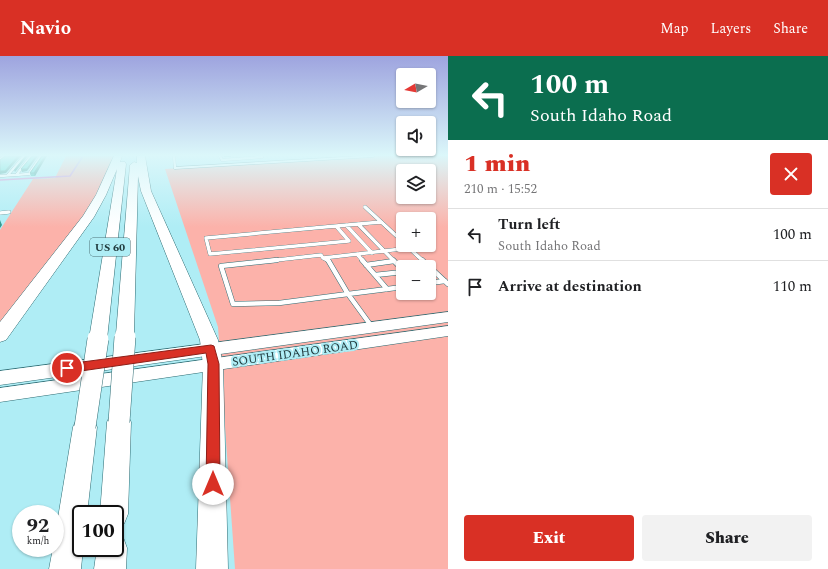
<!DOCTYPE html>
<html lang="en">
<head>
<meta charset="utf-8">
<style>
  :root { --surface:#fff; --page:#f2f2f2; --text:#202124; --muted:#757577; --line:#e0e0e0; --accent:#d93025 }
  body { margin:0; font-family:Spectral,serif; background:var(--page); color:var(--text); height:100vh; display:flex; flex-direction:column; font-size:15px; white-space:nowrap }
  * { box-sizing:border-box; margin:0 }
  p { font-size:13px; color:var(--muted) }
  .icon { flex:none; width:22px; height:22px; fill:none; stroke:currentColor; stroke-width:2; stroke-linecap:round; stroke-linejoin:round }
  .map { position:relative; flex:1; overflow:hidden }
  .drawer { display:flex; flex-direction:column; background:var(--surface); width:380px }
  .drawer>* { flex:none }
  .top-card { background:#0b6e4f; color:#fff; overflow:hidden }
  .needle { width:26px; rotate:260deg }
  .fabs { position:absolute; left:396px; top:12px; display:grid; gap:8px }
  .fabs a { display:grid; place-items:center; width:40px; height:40px; border-radius:4px; background:var(--surface); box-shadow:0 1px 3px #0004; font-size:20px }
  .speed { position:absolute; left:12px; top:449px; display:flex; gap:8px; font-size:20px; font-weight:700; text-align:center }
  .speed>* { display:grid; place-content:center; width:52px; height:52px; border-radius:50%; background:var(--surface); box-shadow:0 1px 3px #0004; line-height:1 }
  .speed small { font-size:10px; font-weight:400 }
  .speed .limit { border:2px solid #111; border-radius:6px; background:#fff; color:#111 }
  .pin { position:absolute; display:grid; place-items:center; width:34px; height:34px; color:#fff; margin:-17px; border:2px solid #fff; border-radius:50%; box-shadow:0 1px 4px #0007 }
  .me { position:absolute; width:44px; margin:-22px; rotate:0deg; stroke-linejoin:round; filter:drop-shadow(0 0 3px #0008) }
  .turn { display:flex; align-items:center; gap:14px; height:84px; padding:0 16px; font-size:18px }
  .turn .icon { width:52px; height:52px; stroke-width:2.5 }
  .turn b { display:block; font-size:28px; line-height:34px }
  .round { display:grid; place-items:center; flex:none; width:42px; height:42px; border-radius:4px; background:var(--page) }
  .overview { display:flex; align-items:center; justify-content:space-between; height:68px; padding:0 16px }
  h1 { font-size:24px; font-weight:800; line-height:30px; color:var(--accent) }
  .button { display:flex; gap:8px; margin-top:auto; padding:8px 16px }
  .button a { flex:1; height:46px; border-radius:4px; background:var(--accent); color:#fff; font-size:16px; font-weight:800; line-height:46px; text-align:center }
  .button a+a { background:var(--page); color:var(--text) }
  ul { padding:0; list-style:none }
  li { display:flex; align-items:center; gap:12px; height:52px; padding:0 16px; border-top:1px solid var(--line) }
  li div { flex:1 }
  li b { display:block; font-size:15px }
  li em { font-style:normal }
  header { display:flex; align-items:center; gap:24px; box-sizing:border-box; height:56px; padding:0 20px; background:var(--accent); color:#fff }
  header strong { font-size:19px }
  nav { display:flex; gap:22px; margin-inline-start:auto; font-size:14px }
  main { display:flex; flex:1; min-height:0 }
  .map>svg:first-child { display:block }
  .green { fill:#fcb2aa; fill-rule:evenodd }
  .lines { fill:none; stroke-linecap:round; stroke-linejoin:round }
  .stream { stroke:#d08cd2; stroke-width:1.5 }
  .service-far2-casing { stroke:#2d6b72; stroke-width:3 }
  .service-far1-casing { stroke:#2d6b72; stroke-width:4 }
  .service-casing { stroke:#2d6b72; stroke-width:5.5 }
  .minor-casing { stroke:#2d6b72; stroke-width:1 }
  .secondary-casing { stroke:#2d6b72; stroke-width:1 }
  .motorway-casing { stroke:#2d6b72; stroke-width:1 }
  .service-far2 { stroke:#fff; stroke-width:2.5 }
  .service-far1 { stroke:#fff; stroke-width:3.5 }
  .service { stroke:#fff; stroke-width:4.5 }
  .minor { fill:#fff; fill-rule:evenodd }
  .secondary { fill:#fff; fill-rule:evenodd }
  .motorway { fill:#fff; fill-rule:evenodd }
  .motorway-bridge-far1-casing { stroke:#2d6b72; stroke-width:17; stroke-linecap:butt }
  .motorway-bridge-casing { stroke:#2d6b72; stroke-width:22; stroke-linecap:butt }
  .motorway-bridge-far1 { stroke:#fff; stroke-width:16 }
  .motorway-bridge { stroke:#fff; stroke-width:21 }
  .wall { fill:#3dbaae }
  .shaded-wall { fill:#32978d }
  .building { fill:#47d8ca; stroke:#32978d }
  .route { fill:#d93025; stroke:#8d1f18 }
  .labels { text-anchor:middle; stroke-width:4; stroke-linejoin:round; paint-order:stroke }
  .shield { fill:#afedf5; stroke:#4c7176; stroke-width:1 }
  .shield-label { font-size:11px; font-weight:bold; fill:#223c3f }
  .street-label { font-size:12px; fill:#223c3f; stroke:#afedf5 }
</style>
</head>
<body>
<header>
<strong>Navio</strong>
<nav><a>Map</a><a>Layers</a><a>Share</a></nav>
</header>
<main>
<div class="map">
<svg width="448" height="513" viewBox="0 0 448 513">
  <rect width="100%" height="100%" fill="#afedf5"/>
  <path class="green" d="M66,100h50l-21,46 -95,123v-95l33,-51 22,-1z
    M378,100h70v413h-213l-17,-242 -53,-158zM403,115h26v26h-26zM403,163h26v26h-26zM403,211h26v26h-26z"/>
  <g class="lines">
    <path class="stream" d="M0,124l70,-4 13,-20"/>
    <defs>
      <path id="service-far2" d="M174,100l1,12
        M220,100l2,4 40,-3 -1,-1
        M0,104l4,-4
        M17,118l14,-18
        M8,119l16,-19
        M0,120l29,-2 12,-18"/>
      <path id="service-far1" d="M365,151l38,35
        M0,157l9,-1
        M358,168l36,37
        M346,169l26,28
        M336,170l13,15 -139,13 -4,-16z
        M336,170l45,-4
        M406,189l17,16
        M357,198l6,7
        M323,202l6,3
        M323,202l87,-10
        M268,205l53,-6 2,3"/>
      <path id="service" d="M277,204l-56,6 12,38 46,-1 69,-9 -20,-34
        M362,204l25,29
        M393,204l10,10
        M422,204l26,24
        M366,209l28,-4
        M375,219l28,-3
        M429,227l16,-2
        M372,271l-24,-33 55,-7"/>
      <path id="minor" d="M359,100h16l-2,1 -198,12 -2,-1 2,-1z"/>
      <path id="secondary" d="M448,256v10l-448,63v-14z
        M448,270v10l-448,66v-14z"/>
      <path id="motorway" d="M114,100h8l-2,6h5l1,2 -19,175 -2,5 -7,2 -7,-2 -2,-5 28,-170 -11,26 -12,22 -88,123 -6,2v-20l83,-106 13,-21z
        M137,100h8l6,35 67,149 5,25 5,204h-32l7,-204 -3,-25 -59,-149 -3,-15 -4,158 -3,5 -6,2 -6,-2 -3,-5 14,-169 4,-3 3,1z
        M119,355l8,3 4,8 -3,92 -4,10 -9,4v-14h-15l7,-92 4,-8z
        M85,360l8,3 4,8 -10,87h-6v34h2l-2,21h-32l4,-21h2v-12l18,-109 4,-8z
        M115,478l8,3 4,11 -1,21h-32l3,-21h18z"/>
    </defs>
    <use href="#service-far2" class="service-far2-casing"/>
    <use href="#service-far1" class="service-far1-casing"/>
    <use href="#service" class="service-casing"/>
    <use href="#minor" class="minor-casing"/>
    <use href="#secondary" class="secondary-casing"/>
    <use href="#motorway" class="motorway-casing"/>
    <use href="#service-far2" class="service-far2"/>
    <use href="#service-far1" class="service-far1"/>
    <use href="#service" class="service"/>
    <use href="#minor" class="minor"/>
    <use href="#secondary" class="secondary"/>
    <use href="#motorway" class="motorway"/>
    <defs>
      <path id="motorway-bridge-far1" d="M125,282v-4"/>
      <path id="motorway-bridge" d="M119,366l6,-85
        M85,371l13,-88"/>
    </defs>
    <use href="#motorway-bridge-far1" class="motorway-bridge-far1-casing"/>
    <use href="#motorway-bridge" class="motorway-bridge-casing"/>
    <use href="#motorway-bridge-far1" class="motorway-bridge-far1"/>
    <use href="#motorway-bridge" class="motorway-bridge"/>
  </g>
  <path class="wall" d="M42,100l-7,20h-4l-1,-3z"/>
  <path class="shaded-wall" d="M18,100h3l-15,17 -6,1v-3z
    M25,100h3l-13,16 -1,-2z
    M36,100h2l-11,15 -5,1 -1,-3z
    M45,100h2l-12,20 -1,-3z
    M224,100h7v1h-7z
    M0,164l2,5 -2,3z"/>
  <path class="building" d="M5,100h13l-13,15h-5v-11z
    M32,100h4l-9,13h-6z
    M42,100h3l-11,17h-4z"/>
  <linearGradient id="sky" x2="0" y2="1"><stop stop-color="#9ea4df"/><stop offset="0.58" stop-color="#dbf7fa"/><stop offset="1" stop-color="#dbf7fa" stop-opacity="0"/></linearGradient>
  <rect width="448" height="171" fill="url(#sky)"/>
  <path class="route" d="M211,289l3,1 5,18 1,120 -2,5 -5,2 -5,-2 -2,-5 2,-120 -2,-11 -139,20 -4,-1 -2,-4 2,-3 4,-1z"/>
  <g class="labels">
    <rect class="shield" x="90" y="182" width="40" height="18" rx="3"/>
    <g class="shield-label">
      <text x="110" y="195">US 60</text>
    </g>
    <g class="street-label">
      <text transform="translate(295 297) rotate(-8)" y="4">SOUTH IDAHO ROAD</text>
    </g>
  </g>
</svg>
<div class="fabs">
<a><svg class="needle" viewBox="-14 -14 28 28"><path d="M0-13l5 13h-10z" fill="#e53935"/><path d="M0 13l5-13h-10z" fill="#757577"/></svg></a>
<a><svg class="icon" aria-label="sound" viewBox="0 0 24 24"><path d="M4 9h4l5-4v14l-5-4H4zM17 9q2 3 0 6"/></svg></a>
<a><svg class="icon" aria-label="layers" viewBox="0 0 24 24"><path d="M12 4l9 5-9 5-9-5zM3 14l9 5 9-5"/></svg></a>
<a>+</a>
<a>−</a>
</div>
<div class="speed"><div>92<small>km/h</small></div><div class="limit">100</div></div>
<div class="pin" style="left:67px;top:312px;background:#d93025"><svg class="icon" aria-label="arrive" viewBox="0 0 24 24"><path d="M6 21V4h12l-3 4 3 4H6"/></svg></div>
<svg class="me" style="left:213px;top:428px" viewBox="-20 -20 40 40"><circle r="19" fill="#fff"/><path d="M0-13L10 11 0 6-10 11z" fill="#d93025"/></svg>
</div>
<section class="drawer">
<div class="top-card">
<div class="turn"><svg class="icon" aria-label="left" viewBox="0 0 24 24"><path d="M17 20v-9H6M10 6l-5 5 5 5"/></svg><div><b>100 m</b>South Idaho Road</div></div>
</div>
<div class="overview"><div><h1>1 min</h1><p>210 m · 15:52</p></div><a class="round" style="background:#d93025;color:#fff"><svg class="icon" aria-label="close" viewBox="0 0 24 24"><path d="M6 6l12 12M18 6L6 18"/></svg></a></div>
<ul>
<li><svg class="icon" aria-label="left" viewBox="0 0 24 24"><path d="M17 20v-9H6M10 6l-5 5 5 5"/></svg><div><b>Turn left</b><p>South Idaho Road</p></div><em>100 m</em></li>
<li><svg class="icon" aria-label="arrive" viewBox="0 0 24 24"><path d="M6 21V4h12l-3 4 3 4H6"/></svg><div><b>Arrive at destination</b></div><em>110 m</em></li>
</ul>
<div class="button"><a>Exit</a><a>Share</a></div>
</section>
</main>
</body>
</html>
